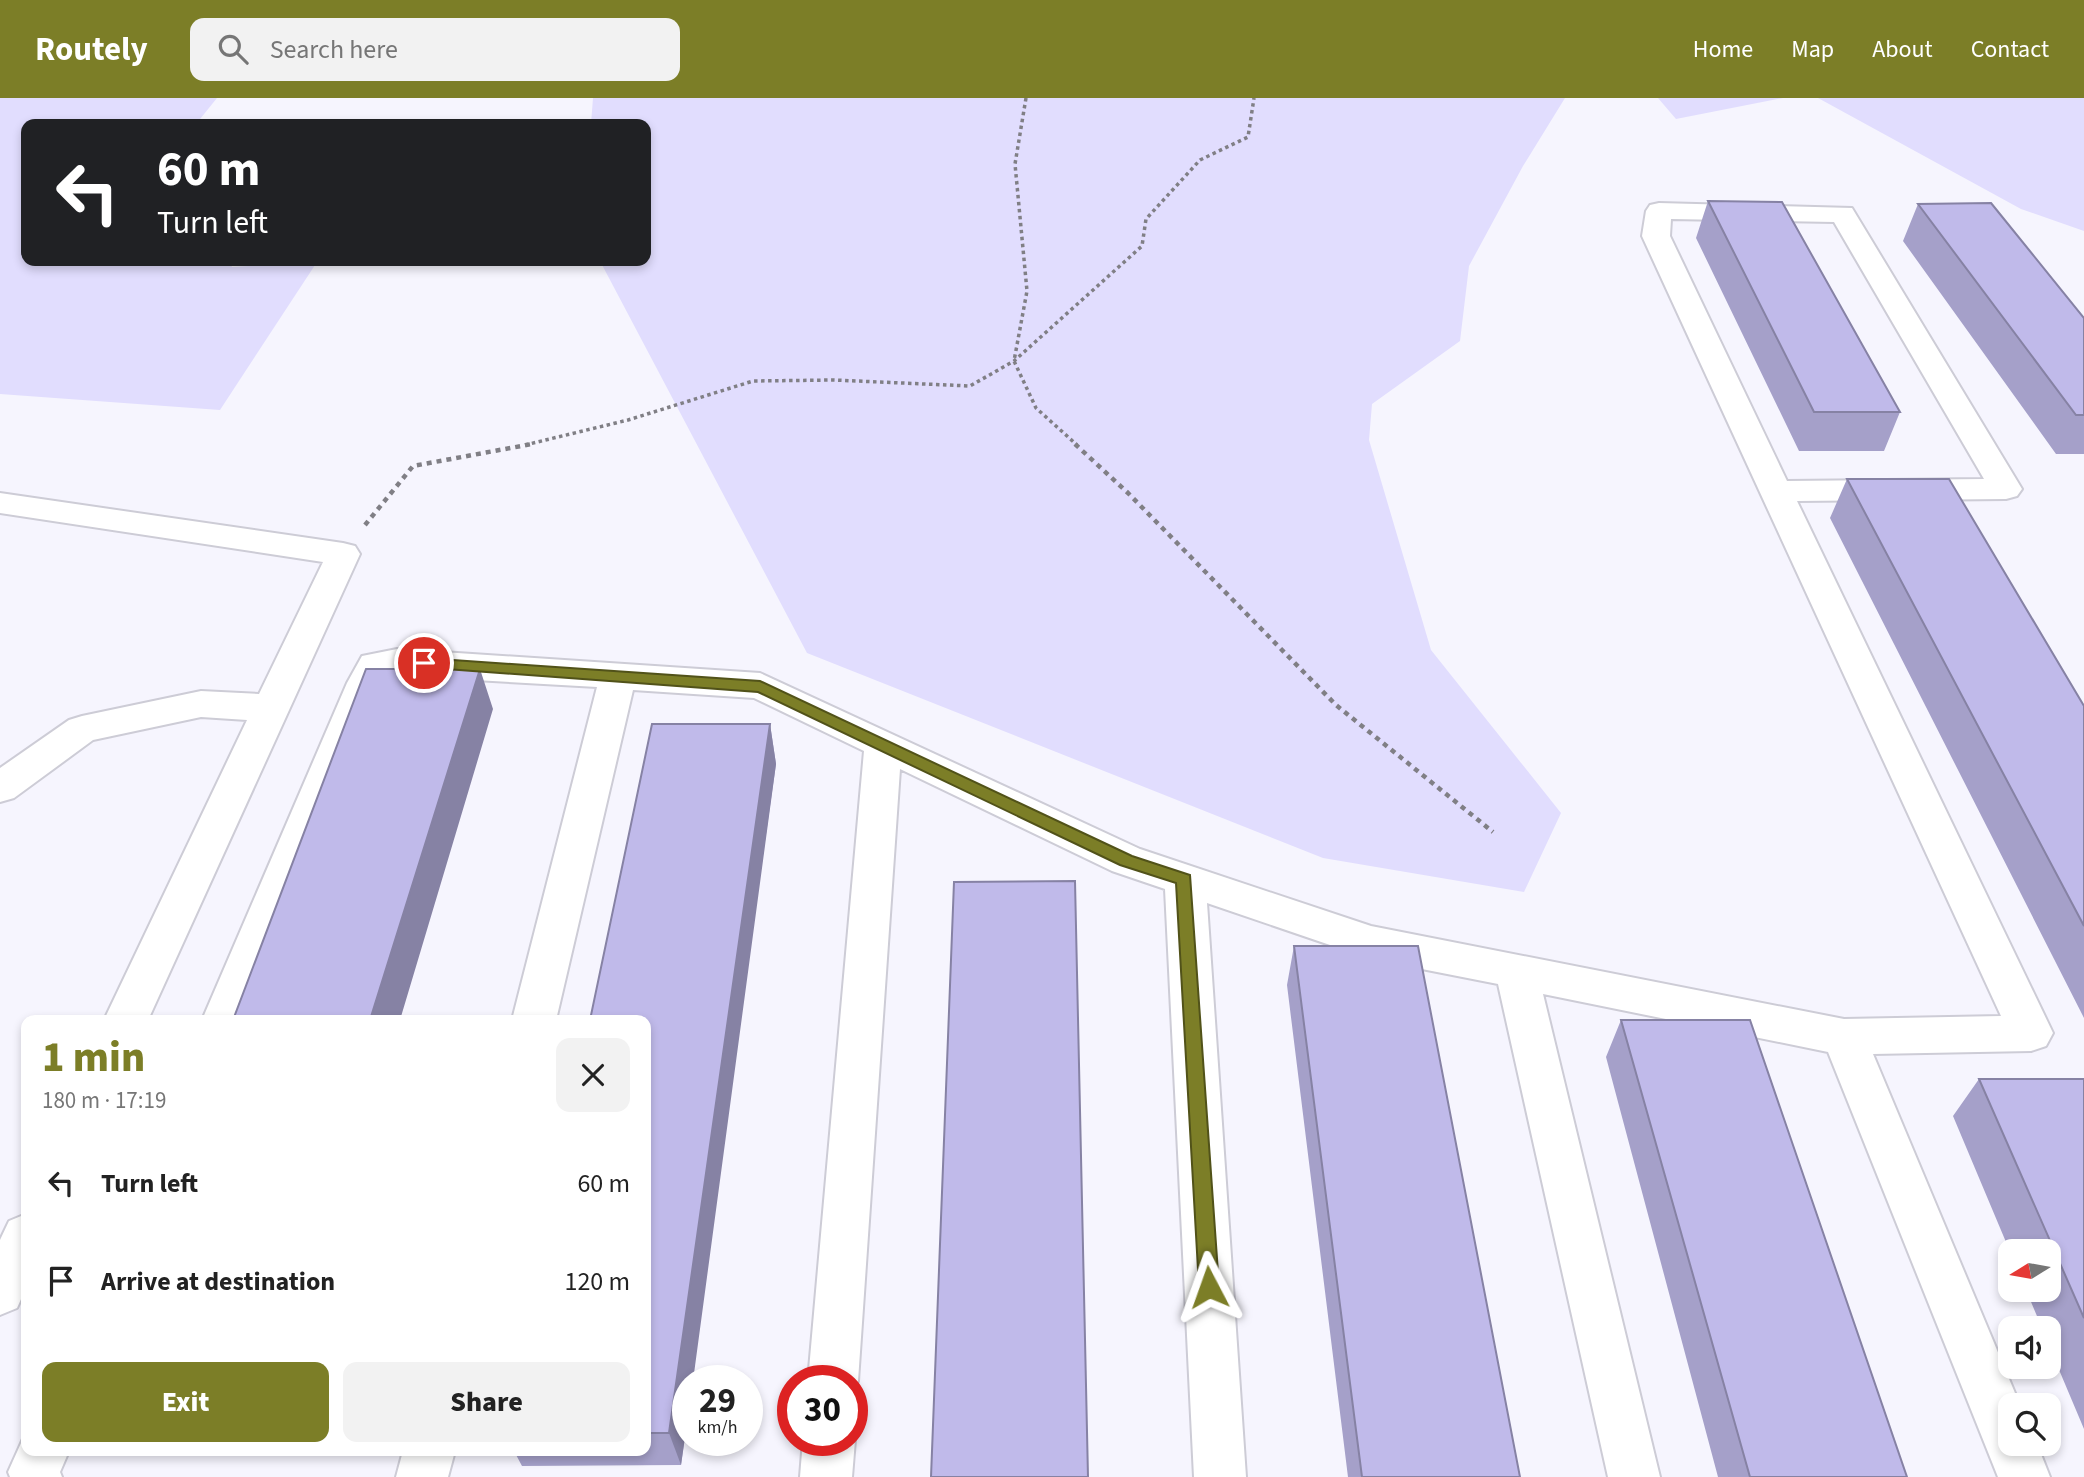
<!DOCTYPE html>
<html lang="en">
<head>
<meta charset="utf-8">
<style>
  :root { --surface:#fff; --page:#f2f2f2; --text:#222; --muted:#767676; --accent:#7c7e27 }
  body { margin:0; font-family:"Source Sans 3",sans-serif; background:var(--page); color:var(--text); height:100vh; display:flex; flex-direction:column; font-size:26px; white-space:nowrap }
  * { box-sizing:border-box; margin:0 }
  p { font-size:23px; color:var(--muted) }
  .icon { flex:none; width:38px; height:38px; fill:none; stroke:currentColor; stroke-width:2; stroke-linecap:round; stroke-linejoin:round }
  .map { position:relative; flex:1; overflow:hidden }
  .details { position:absolute; left:21px; top:917px; width:630px; height:441px; display:flex; flex-direction:column; background:var(--surface); border-radius:14px; box-shadow:0 4px 10px #0003 }
  .details>* { flex:none }
  .top-card { position:absolute; left:21px; top:21px; width:630px; height:147px; border-radius:14px; box-shadow:0 4px 10px #0003; background:#202124; color:#fff; overflow:hidden }
  .needle { width:46px; rotate:259deg }
  .fabs { position:absolute; left:1998px; top:1141px; display:grid; gap:14px }
  .fabs a { display:grid; place-items:center; width:63px; height:63px; border-radius:14px; background:var(--surface); box-shadow:0 4px 10px #0003; font-size:35px }
  .speed { position:absolute; left:672px; top:1267px; display:flex; gap:14px; font-size:35px; font-weight:700; text-align:center }
  .speed>* { display:grid; place-content:center; width:91px; height:91px; border-radius:50%; background:var(--surface); box-shadow:0 4px 10px #0003; line-height:1 }
  .speed small { font-size:18px; font-weight:400 }
  .speed .limit { border:10px solid #d22; background:#fff; color:#111 }
  .pin { position:absolute; display:grid; place-items:center; width:60px; height:60px; color:#fff; margin:-30px; border:4px solid #fff; border-radius:50%; box-shadow:0 2px 7px #0007 }
  .me { position:absolute; width:77px; margin:-38px; rotate:356deg; stroke-linejoin:round; filter:drop-shadow(0 0 5px #0008) }
  .turn { display:flex; align-items:center; gap:24px; height:147px; padding:0 21px; font-size:32px }
  .turn .icon { width:91px; height:91px; stroke-width:2.5 }
  .turn b { display:block; font-size:49px; line-height:60px }
  .round { display:grid; place-items:center; flex:none; width:74px; height:74px; border-radius:14px; background:var(--page) }
  .summary { display:flex; align-items:center; justify-content:space-between; height:119px; padding:0 21px }
  h1 { font-size:42px; font-weight:800; line-height:52px; color:var(--accent) }
  .cta { display:flex; gap:14px; margin-top:auto; padding:14px 21px }
  .cta a { flex:1; height:80px; border-radius:14px; background:var(--accent); color:#fff; font-size:28px; font-weight:800; line-height:80px; text-align:center }
  .cta a+a { background:var(--page); color:var(--text) }
  ul { padding:0; list-style:none }
  li { display:flex; align-items:center; gap:21px; height:98px; padding:0 21px }
  li div { flex:1 }
  li b { display:block; font-size:26px }
  li em { font-style:normal }
  header { display:flex; align-items:center; gap:42px; box-sizing:border-box; height:98px; padding:0 35px; background:var(--accent); color:#fff }
  header strong { font-size:33px }
  nav { display:flex; gap:38px; margin-inline-start:auto; font-size:24px }
  .search { width:490px; height:63px; background:var(--page); display:flex; align-items:center; gap:18px; box-sizing:border-box; padding:0 24px; border-radius:14px; color:var(--muted); font-size:26px }
  .map>svg:first-child { display:block }
  .green { fill:#e1ddfe }
  .lines { fill:none; stroke-linecap:round; stroke-linejoin:round }
  .minor-casing { stroke:#cdccd6; stroke-width:4 }
  .path-far1 { stroke:#807f85; stroke-width:3.5; stroke-dasharray:3.5 3.5; stroke-linecap:butt }
  .path { stroke:#807f85; stroke-width:4.5; stroke-dasharray:5 5; stroke-linecap:butt }
  .minor { fill:#fff; fill-rule:evenodd }
  .wall { fill:#a5a0c9 }
  .shaded-wall { fill:#8682a4 }
  .building { fill:#c0baea; stroke:#8682a4; stroke-width:2 }
  .route { fill:#7c7e27; stroke:#515219; stroke-width:2 }
</style>
</head>
<body>
<header>
<strong>Routely</strong>
<div class="search"><svg class="icon" aria-label="search" viewBox="0 0 24 24"><circle cx="10" cy="10" r="6"/><path d="M15 15l6 6"/></svg>Search here</div>
<nav><a>Home</a><a>Map</a><a>About</a><a>Contact</a></nav>
</header>
<div class="map">
<svg width="2084" height="1379" viewBox="0 0 2084 1379">
  <rect width="100%" height="100%" fill="#f6f5fe"/>
  <path class="green" d="M0,0h217l-21,26h-170v137h204l2,6 85,-5 -97,148 -220,-16z
    M593,0h972l-42,68 -54,100 -9,75 -88,63 -3,36 62,210 130,163 -37,79 -201,-34 -516,-205 -207,-392h46v-137h-55z
    M1658,0h125l-107,21z
    M1818,0h266v133l-63,-22z"/>
  <g class="lines">
    <defs>
      <path id="minor" d="M1659,105l193,5 170,281 -5,7 -11,3 -209,2 256,532 -7,13 -15,5 -158,3 147,351h-9v39h26l13,33h-52l-170,-425 -285,-58 117,483h-52l-110,-493 -127,-25 -164,-56 39,574h-52l-29,-588 -53,-18 -212,-102 -42,612 -6,14v-14h-44l56,-630 -110,-53 -121,-8 -77,330h-44l85,-333 -209,-12 -142,345h-44l145,-337 15,-27 35,-7 363,24 380,176 231,77 473,93 157,-3 -359,-780 4,-25 4,-6zM1671,121l163,3 150,257 -197,2 -117,-245z
        M0,395l343,50 12,3 5,8 -212,466h-44l143,-300 -46,-3 -108,23 -79,58 -14,4v-34l69,-48 13,-4 119,-25 58,3 64,-132 -323,-49z
        M26,1116v74l-9,20 -17,7v-75l9,-19z
        M26,1334v19h43l-9,21 2,5h-52l-2,-5z
        M852,1335l3,7 -3,37h-52l3,-37h49z
        M403,1353h52l-7,26h-52z"/>
    </defs>
    <use href="#minor" class="minor-casing"/>
    <path class="path-far1" d="M1026,0l-11,66 12,127 -13,70 22,47 41,37
      M525,347l103,-25 125,-39 81,-1 136,6 44,-25 128,-115 4,-27 54,-59 48,-23 6,-39"/>
    <path class="path" d="M1075,346l53,49 208,212 157,127
      M365,427l48,-59 119,-22"/>
    <use href="#minor" class="minor"/>
  </g>
  <path class="wall" d="M1708,103l192,211 -16,39h-85l-103,-213z
    M1918,106l166,114v136h-28l-153,-213z
    M1847,381l237,227v312l-254,-500z
    M770,626l6,40 -88,617v35l-7,49 -159,1 -8,-15h132v-431z
    M1294,848l226,531h-172l-61,-492z
    M1621,922l286,457h-189l-112,-420z
    M1979,981h105v350l-35,-83v-18h-7l-16,-38h23v-39h-38v3l-58,-138z"/>
  <path class="shaded-wall" d="M480,571l13,40 -93,311h-30z
    M770,626l6,40 -83,617h-5v35l-7,49 -12,-32z"/>
  <path class="building" d="M1708,103l74,1 118,210h-86z
    M1991,105l93,115v97h-8l-158,-211z
    M1847,381h102l135,227v220z
    M366,571h114l-110,351h-137z
    M652,626h118l-101,709h-23v-413h-56z
    M1075,783l13,596h-157l23,-595z
    M1294,848h124l102,531h-158z
    M1621,922h129l157,457h-157z
    M1979,981h105v239z"/>
  <path class="route" d="M424,560l336,23 372,175 58,19 29,412 -3,7 -7,2 -7,-2 -3,-7 -23,-404 -56,-18 -362,-173 -339,-25 -2,-4z"/>
</svg>
<div class="fabs">
<a><svg class="needle" viewBox="-14 -14 28 28"><path d="M0-13l5 13h-10z" fill="#e53935"/><path d="M0 13l5-13h-10z" fill="#767676"/></svg></a>
<a><svg class="icon" aria-label="sound" viewBox="0 0 24 24"><path d="M4 9h4l5-4v14l-5-4H4zM17 9q2 3 0 6"/></svg></a>
<a><svg class="icon" aria-label="search" viewBox="0 0 24 24"><circle cx="10" cy="10" r="6"/><path d="M15 15l6 6"/></svg></a>
</div>
<div class="speed"><div>29<small>km/h</small></div><div class="limit">30</div></div>
<div class="pin" style="left:424px;top:565px;background:#d93025"><svg class="icon" aria-label="arrive" viewBox="0 0 24 24"><path d="M6 21V4h12l-3 4 3 4H6"/></svg></div>
<svg class="me" style="left:1209px;top:1189px" viewBox="-20 -20 40 40"><path d="M0-17L14 15 0 8-14 15z" fill="#7c7e27" stroke="#fff" stroke-width="4"/></svg>
<div class="top-card">
<div class="turn"><svg class="icon" aria-label="left" viewBox="0 0 24 24"><path d="M17 20v-9H6M10 6l-5 5 5 5"/></svg><div><b>60 m</b>Turn left</div></div>
</div>
<section class="details">
<div class="summary"><div><h1>1 min</h1><p>180 m · 17:19</p></div><a class="round"><svg class="icon" aria-label="close" viewBox="0 0 24 24"><path d="M6 6l12 12M18 6L6 18"/></svg></a></div>
<ul>
<li><svg class="icon" aria-label="left" viewBox="0 0 24 24"><path d="M17 20v-9H6M10 6l-5 5 5 5"/></svg><div><b>Turn left</b></div><em>60 m</em></li>
<li><svg class="icon" aria-label="arrive" viewBox="0 0 24 24"><path d="M6 21V4h12l-3 4 3 4H6"/></svg><div><b>Arrive at destination</b></div><em>120 m</em></li>
</ul>
<div class="cta"><a>Exit</a><a>Share</a></div>
</section>
</div>
</body>
</html>
